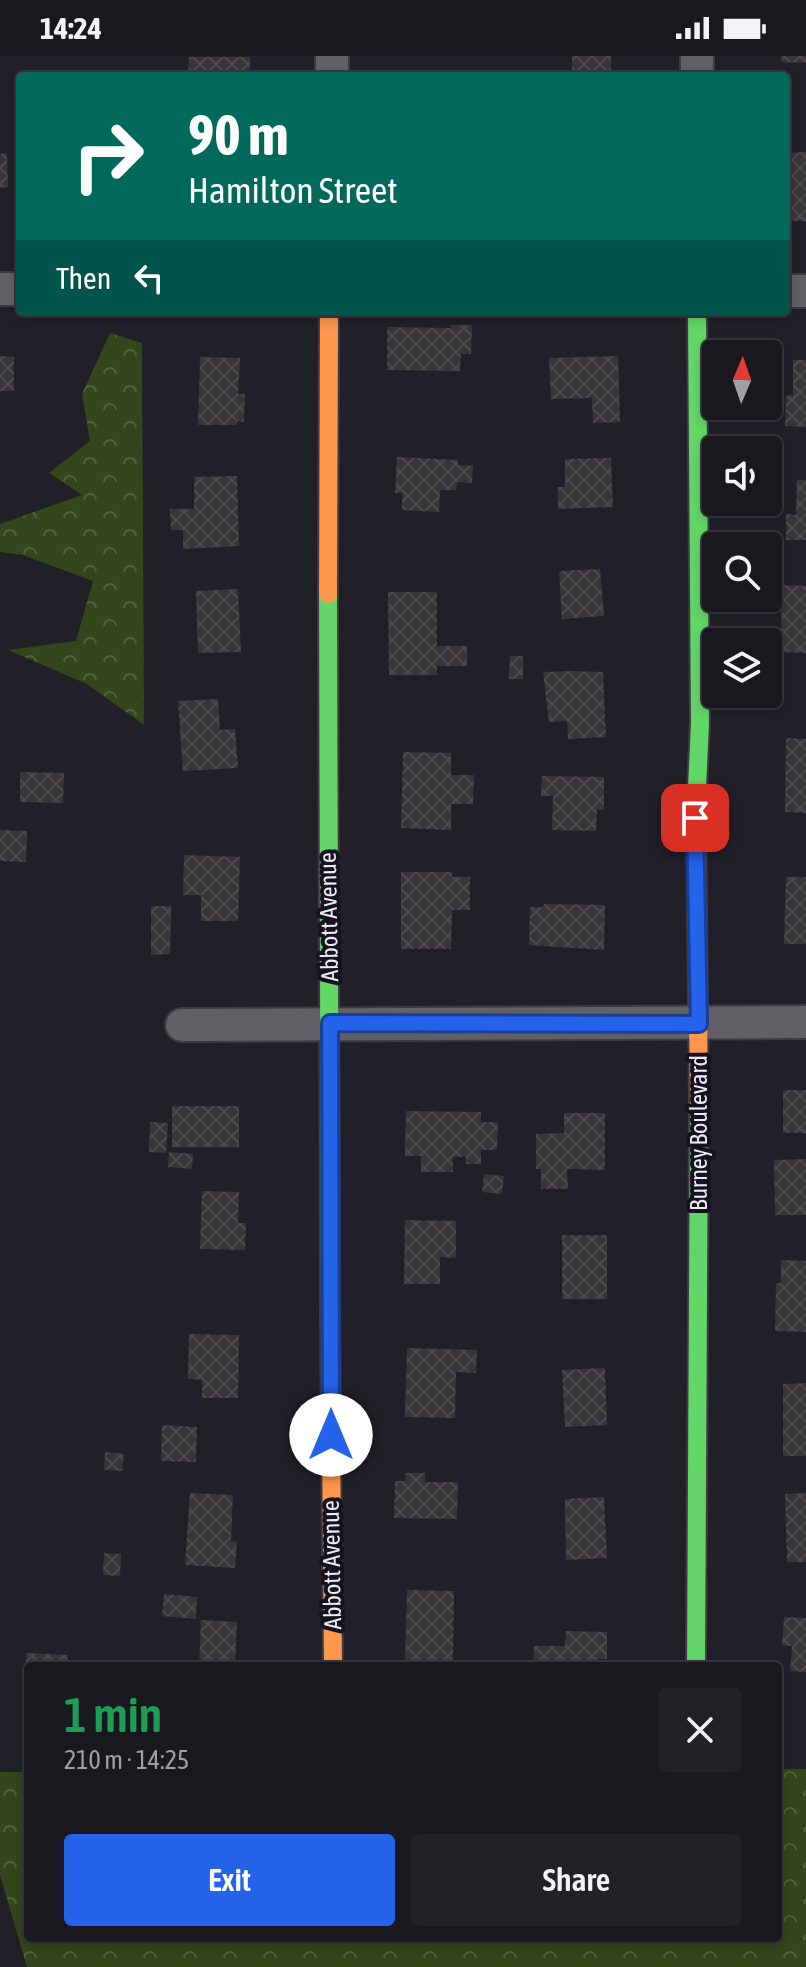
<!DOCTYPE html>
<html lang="en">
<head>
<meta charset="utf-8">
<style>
  :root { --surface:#19181e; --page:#222127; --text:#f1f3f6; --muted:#9fa0a4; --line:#37373c; --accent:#2563eb }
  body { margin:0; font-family:"Asap Condensed",sans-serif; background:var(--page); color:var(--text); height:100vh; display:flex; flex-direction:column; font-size:30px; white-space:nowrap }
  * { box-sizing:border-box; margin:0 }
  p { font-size:26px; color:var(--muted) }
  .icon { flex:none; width:44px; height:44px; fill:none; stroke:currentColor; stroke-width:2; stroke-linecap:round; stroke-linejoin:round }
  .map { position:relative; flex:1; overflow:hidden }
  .side { position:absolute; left:24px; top:1606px; width:758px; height:280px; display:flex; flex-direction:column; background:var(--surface); border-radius:8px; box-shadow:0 4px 12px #0003,0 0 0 2px var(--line) }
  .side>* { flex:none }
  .guide { position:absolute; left:16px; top:16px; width:774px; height:244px; border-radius:8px; box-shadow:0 4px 12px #0003,0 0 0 2px var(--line); background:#00695c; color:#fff; overflow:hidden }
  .needle { width:52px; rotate:2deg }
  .fabs { position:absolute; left:702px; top:284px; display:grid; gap:16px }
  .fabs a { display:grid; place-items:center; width:80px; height:80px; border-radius:8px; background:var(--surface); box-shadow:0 4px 12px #0003,0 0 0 2px var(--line); font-size:40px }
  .pin { position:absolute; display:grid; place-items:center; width:68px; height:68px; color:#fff; margin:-34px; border-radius:16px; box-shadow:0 4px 12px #0006 }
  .me { position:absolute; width:88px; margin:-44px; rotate:0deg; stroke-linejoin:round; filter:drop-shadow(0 0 6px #0008) }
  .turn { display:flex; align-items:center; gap:28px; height:168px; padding:0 40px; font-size:36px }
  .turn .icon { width:104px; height:104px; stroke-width:2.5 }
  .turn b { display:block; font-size:56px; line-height:68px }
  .then { display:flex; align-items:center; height:76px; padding:0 40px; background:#0003; gap:16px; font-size:30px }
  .round { display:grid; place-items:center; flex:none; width:84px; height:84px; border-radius:8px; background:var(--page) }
  .head { display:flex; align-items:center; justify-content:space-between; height:136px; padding:0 40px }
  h1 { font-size:48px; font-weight:600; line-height:60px; color:#1e9e55 }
  .primary-button { display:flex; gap:16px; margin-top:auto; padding:16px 40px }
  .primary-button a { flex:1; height:92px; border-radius:8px; background:var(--accent); color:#fff; font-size:32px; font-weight:600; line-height:92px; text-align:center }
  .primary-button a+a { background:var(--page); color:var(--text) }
  .status { display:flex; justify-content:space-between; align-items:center; height:56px; padding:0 40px; background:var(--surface); direction:ltr }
  .status svg { height:22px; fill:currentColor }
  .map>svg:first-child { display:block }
  .forest { fill:url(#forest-crowns) }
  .building { fill:url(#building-cross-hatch) }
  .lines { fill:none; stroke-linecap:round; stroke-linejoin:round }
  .street-casing { stroke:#3c3b42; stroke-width:36 }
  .fast-casing { stroke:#3c3b42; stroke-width:22 }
  .slow-casing { stroke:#3c3b42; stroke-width:22 }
  .street { stroke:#616066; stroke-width:32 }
  .fast { stroke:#63d668; stroke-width:18 }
  .slow { stroke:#ff974d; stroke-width:18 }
  .route-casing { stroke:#184099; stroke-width:20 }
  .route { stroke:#2563eb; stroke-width:14 }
  .labels { text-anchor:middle; stroke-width:8; stroke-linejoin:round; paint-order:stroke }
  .street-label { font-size:24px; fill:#edebf6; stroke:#161321 }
</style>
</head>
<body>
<div class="status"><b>14:24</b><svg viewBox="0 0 49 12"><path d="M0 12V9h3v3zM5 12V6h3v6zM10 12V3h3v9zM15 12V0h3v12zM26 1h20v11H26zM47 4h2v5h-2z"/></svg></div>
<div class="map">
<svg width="806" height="1911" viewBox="0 0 806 1911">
  <defs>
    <pattern id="forest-crowns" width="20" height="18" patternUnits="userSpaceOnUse" patternTransform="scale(2)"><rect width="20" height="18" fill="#34461c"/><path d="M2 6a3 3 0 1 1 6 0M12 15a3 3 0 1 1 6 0" fill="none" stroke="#52613e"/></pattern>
    <pattern id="building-cross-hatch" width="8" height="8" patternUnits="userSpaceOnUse" patternTransform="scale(2)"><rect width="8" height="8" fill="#393639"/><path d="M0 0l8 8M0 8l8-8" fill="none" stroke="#4c4a4c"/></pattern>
  </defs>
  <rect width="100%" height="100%" fill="#212028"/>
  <path class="forest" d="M110,277l32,10 2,382 -57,-41 -79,-34 68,-9 17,-60 -70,-26 -23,-3v-28l82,-29 -33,-22 41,-32 -8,-47z
    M778,1713h28v198h-779l-27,-92v-103h28v166h750z"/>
  <path class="building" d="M572,0h39v20h-39z
    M782,0h24v7l-25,-1z
    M189,1h61v19h-62z
    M806,96v69h-20v-68z
    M7,97l1,34 -8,1v-34z
    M451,269h21l-1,29h-10l-1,17 -73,-1v-43l64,1z
    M0,300l14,1v34h-14z
    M618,300l2,66 -27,1 -1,-25 -41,1 -2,-41z
    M200,301l40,1 -2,36h7l-1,28 -7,-1v4h-39z
    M793,304h13v67l-21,-1 1,-30 7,-1z
    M397,401l61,3v5l15,1 -1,17 -15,-1 -1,8h-16l-1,22 -37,-2v-17h-7z
    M611,402l2,49 -55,2v-22h7v-28z
    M237,420l2,70 -56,3v-19h-12l-1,-21h24v-32z
    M797,424h9v60h-20v-26l10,1z
    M600,513l4,47 -42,3 -3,-48z
    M782,529l24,1v67l-25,-1z
    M238,533l3,63 -43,1 -2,-62z
    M388,536h49v54h30v20h-30v9h-48z
    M510,600h13v23h-14z
    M573,615l30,1 3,65 -38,2 -1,-18 -18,1 -6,-50z
    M218,643l2,31 15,-1 3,39 -55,3 -5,-70z
    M786,682l20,1v74l-21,-1z
    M403,696l48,1v22h23l-1,29h-22v26l-50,-2z
    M20,716l44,1 -1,30 -43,-1z
    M542,720l62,1v33h-7l-1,21 -44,-1 1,-34h-12z
    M0,774l27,1 -1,31 -26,-1z
    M184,799l56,2 -2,64h-37v-26h-18z
    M401,816h51v5h18v33h-18l-1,39h-50z
    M786,821h20v67h-22z
    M544,848l61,1 -1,45 -75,-5 1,-38h13z
    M151,850h20l-1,48 -19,1z
    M783,1034h23v43h-23z
    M172,1050h67v41h-67z
    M406,1055l75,1v10h17l-1,28h-16v14h-15v-7h-13v15h-32v-16h-16z
    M564,1057h41v57l-38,-1 1,20h-27v-20h-5v-35l28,-1z
    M150,1066l18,1 -2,30 -17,-1z
    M169,1096l24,2 -1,15 -24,-2z
    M806,1103v56h-31l-1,-55z
    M484,1118l20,2 -2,18 -20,-2z
    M202,1135l37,1 -1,31h8l-1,27 -45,-1z
    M405,1164l51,1v37l-16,-1v27h-36z
    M562,1179h45v64h-45z
    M781,1204l25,1v71l-31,-1 1,-48h5z
    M189,1278l50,1 -1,63h-36v-18l-14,-1z
    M407,1292l70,2 -1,23 -20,-1 -1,46 -50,-1z
    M605,1312l2,57 -42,2 -3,-57z
    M806,1327v73h-23v-72z
    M162,1369l35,2 -1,35 -35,-1z
    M105,1396l19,2 -2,17 -18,-1z
    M406,1417h19v9h33l-1,37 -63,-1 1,-37h10z
    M190,1437l43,2 -2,46 6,1 -2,26 -50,-3z
    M806,1437v69h-19l-2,-68z
    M604,1441l3,61 -41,2 -1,-61z
    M104,1497l17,1 -1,22 -17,-1z
    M407,1534l47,1 -1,75h-48z
    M164,1538l33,3 -1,22 -34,-3z
    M784,1561l22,1v54l-16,-1 2,-25 -10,-1z
    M201,1564l36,2 -2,44h-36z
    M566,1575l41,1v27h-10v7h-64l1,-20h31z
    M26,1597l42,2 -1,11h-41z"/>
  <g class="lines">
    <defs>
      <path id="street" d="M332,0v20
        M697,0v20
        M0,233h20
        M786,235h20
        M182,969l624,-3"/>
      <path id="fast" d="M328,538l2,722
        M696,754l4,-87 -3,-411
        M696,1610l3,-560"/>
      <path id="slow" d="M328,538l1,-282
        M696,754l3,296
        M330,1260l3,350"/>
    </defs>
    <use href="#street" class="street-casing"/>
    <use href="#fast" class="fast-casing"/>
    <use href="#slow" class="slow-casing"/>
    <use href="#street" class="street"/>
    <use href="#fast" class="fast"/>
    <use href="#slow" class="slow"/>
  </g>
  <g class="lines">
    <defs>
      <path id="route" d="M331,1379l-1,-412 369,1 -4,-206"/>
    </defs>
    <use href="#route" class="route-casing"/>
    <use href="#route" class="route"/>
  </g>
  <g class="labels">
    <g class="street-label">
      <text transform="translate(329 861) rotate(-91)" y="8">Abbott Avenue</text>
      <text transform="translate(699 1077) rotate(-90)" y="8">Burney Boulevard</text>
      <text transform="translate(332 1509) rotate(-91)" y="8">Abbott Avenue</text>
    </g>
  </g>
</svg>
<div class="fabs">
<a><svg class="needle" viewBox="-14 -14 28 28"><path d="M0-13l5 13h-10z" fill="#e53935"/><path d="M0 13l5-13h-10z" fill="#9fa0a4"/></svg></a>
<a><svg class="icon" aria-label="sound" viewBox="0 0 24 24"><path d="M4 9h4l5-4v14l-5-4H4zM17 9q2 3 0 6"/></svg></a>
<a><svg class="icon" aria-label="search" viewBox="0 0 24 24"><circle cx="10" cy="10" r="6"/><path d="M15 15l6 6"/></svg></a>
<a><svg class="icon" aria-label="layers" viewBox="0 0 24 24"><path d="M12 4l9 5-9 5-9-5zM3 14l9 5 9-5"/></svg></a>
</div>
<div class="pin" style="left:695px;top:762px;background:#d93025"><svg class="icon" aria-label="arrive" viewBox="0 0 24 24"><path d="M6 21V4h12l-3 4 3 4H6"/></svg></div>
<svg class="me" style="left:331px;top:1379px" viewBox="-20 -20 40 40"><circle r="19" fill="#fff"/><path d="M0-13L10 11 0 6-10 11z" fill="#2563eb"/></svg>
<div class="guide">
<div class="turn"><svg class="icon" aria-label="right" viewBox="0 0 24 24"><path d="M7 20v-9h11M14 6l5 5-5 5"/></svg><div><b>90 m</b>Hamilton Street</div></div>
<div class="then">Then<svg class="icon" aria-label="left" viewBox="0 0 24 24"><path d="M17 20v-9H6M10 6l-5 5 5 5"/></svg></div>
</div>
<section class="side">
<div class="head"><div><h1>1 min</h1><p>210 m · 14:25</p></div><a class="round"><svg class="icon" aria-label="close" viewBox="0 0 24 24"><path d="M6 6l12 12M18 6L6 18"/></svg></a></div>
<div class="primary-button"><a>Exit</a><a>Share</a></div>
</section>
</div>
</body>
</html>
